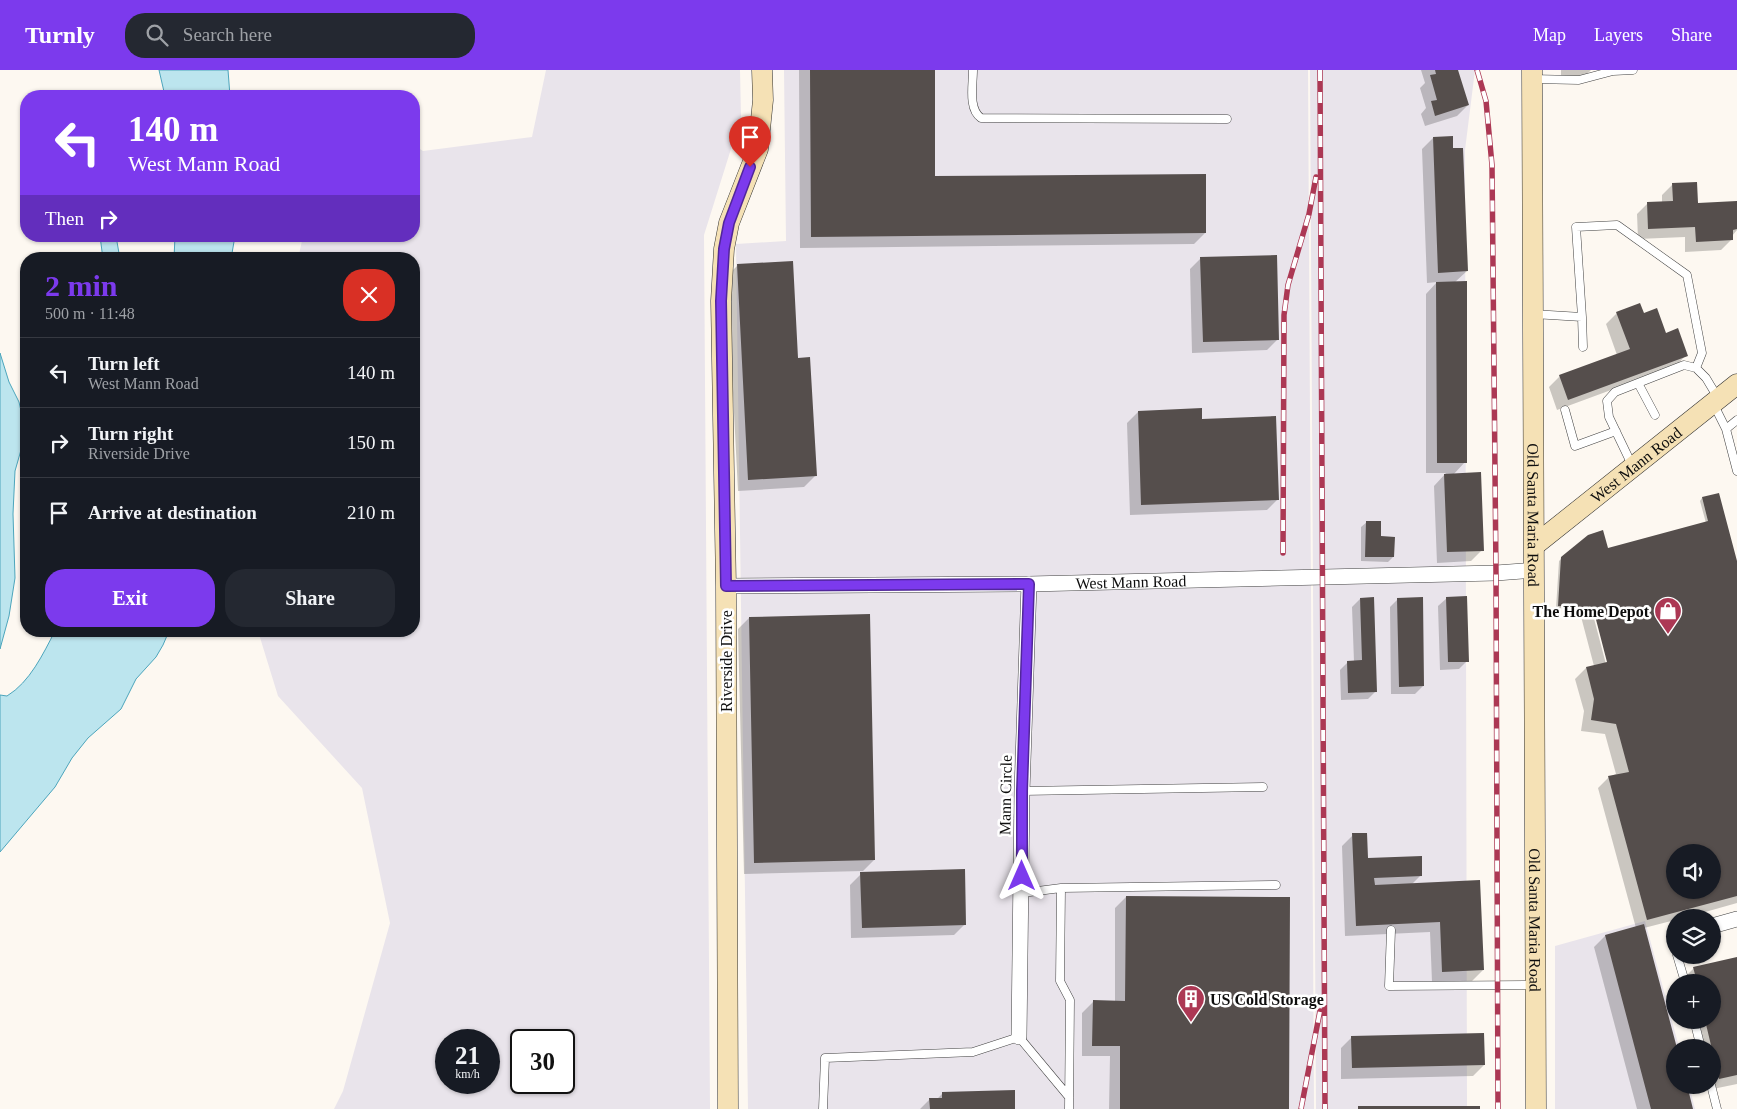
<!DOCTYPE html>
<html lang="en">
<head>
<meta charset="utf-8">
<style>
  :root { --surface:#171b24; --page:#242831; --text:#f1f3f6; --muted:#9ea1a6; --line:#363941; --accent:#7c3aed }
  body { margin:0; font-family:"Times New Roman",serif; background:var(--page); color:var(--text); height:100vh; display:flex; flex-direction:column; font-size:19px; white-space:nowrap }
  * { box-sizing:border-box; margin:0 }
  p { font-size:16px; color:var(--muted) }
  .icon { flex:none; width:28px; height:28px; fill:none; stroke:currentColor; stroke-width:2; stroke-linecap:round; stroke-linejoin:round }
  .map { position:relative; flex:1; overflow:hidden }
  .sheet { position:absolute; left:20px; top:182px; width:400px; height:385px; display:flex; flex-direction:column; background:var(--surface); border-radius:20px; box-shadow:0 1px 4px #0004 }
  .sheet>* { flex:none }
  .hud { position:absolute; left:20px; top:20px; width:400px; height:152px; border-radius:20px; box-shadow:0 1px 4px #0004; background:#7c3aed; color:#fff; overflow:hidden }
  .tools { position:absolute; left:1666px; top:774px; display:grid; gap:10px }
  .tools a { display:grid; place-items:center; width:55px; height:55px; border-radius:50%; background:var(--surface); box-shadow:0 1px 4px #0004; font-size:25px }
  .speed { position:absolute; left:435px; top:959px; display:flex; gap:10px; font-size:25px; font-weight:700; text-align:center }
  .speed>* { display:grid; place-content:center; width:65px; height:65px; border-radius:50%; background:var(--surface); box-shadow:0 1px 4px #0004; line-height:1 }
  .speed small { font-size:12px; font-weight:400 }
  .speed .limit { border:2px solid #111; border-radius:8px; background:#fff; color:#111 }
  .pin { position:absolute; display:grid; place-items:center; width:42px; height:42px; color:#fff; margin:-51px -21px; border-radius:50% 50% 50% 0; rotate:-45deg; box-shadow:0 0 5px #0007 }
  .pin .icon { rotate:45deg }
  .me { position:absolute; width:55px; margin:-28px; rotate:0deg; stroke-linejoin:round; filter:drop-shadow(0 0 4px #0008) }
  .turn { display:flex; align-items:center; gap:18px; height:105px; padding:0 25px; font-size:22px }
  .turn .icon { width:65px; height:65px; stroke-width:2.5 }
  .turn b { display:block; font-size:35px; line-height:42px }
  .then { display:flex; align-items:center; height:48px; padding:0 25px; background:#0003; gap:10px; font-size:19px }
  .round { display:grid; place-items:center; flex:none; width:52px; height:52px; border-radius:20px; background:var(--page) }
  .overview { display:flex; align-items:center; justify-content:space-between; height:85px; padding:0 25px }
  h1 { font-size:30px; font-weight:700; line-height:38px; color:var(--accent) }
  .action { display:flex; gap:10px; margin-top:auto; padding:10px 25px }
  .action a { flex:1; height:58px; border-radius:20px; background:var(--accent); color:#fff; font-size:20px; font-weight:700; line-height:58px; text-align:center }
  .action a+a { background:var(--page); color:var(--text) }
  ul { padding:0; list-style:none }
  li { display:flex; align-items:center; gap:15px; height:70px; padding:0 25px; border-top:1px solid var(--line) }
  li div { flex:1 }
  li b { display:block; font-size:19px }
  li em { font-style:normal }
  header { display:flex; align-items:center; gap:30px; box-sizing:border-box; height:70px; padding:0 25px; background:var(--accent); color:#fff }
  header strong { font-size:24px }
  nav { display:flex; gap:28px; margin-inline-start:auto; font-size:18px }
  .search { width:350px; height:45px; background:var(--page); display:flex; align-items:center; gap:12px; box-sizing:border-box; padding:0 18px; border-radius:20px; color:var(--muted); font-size:19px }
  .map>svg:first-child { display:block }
  .industrial { fill:#e9e4eb; fill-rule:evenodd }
  .water { fill:#bce5ee; stroke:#4ca5bc }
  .shadow { fill:#0003; fill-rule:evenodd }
  .building { fill:#554e4c; fill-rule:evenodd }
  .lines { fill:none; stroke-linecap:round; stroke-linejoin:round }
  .lane-casing { stroke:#414141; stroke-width:9 }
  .street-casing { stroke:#414141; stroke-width:16 }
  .secondary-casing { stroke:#303030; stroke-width:21 }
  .lane { stroke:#fff; stroke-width:8 }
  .street { stroke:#fff; stroke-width:15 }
  .secondary { stroke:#f5e1b5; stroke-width:20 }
  .rail-casing { stroke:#ac3854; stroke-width:5.5 }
  .rail { stroke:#fff; stroke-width:4; stroke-dasharray:11; stroke-linecap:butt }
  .route-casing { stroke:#51269a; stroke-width:12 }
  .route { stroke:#7c3aed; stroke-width:9 }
  .labels { text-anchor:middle; stroke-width:5; stroke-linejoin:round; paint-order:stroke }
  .street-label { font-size:16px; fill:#0e0e0e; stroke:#fff }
  .poi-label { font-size:16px; font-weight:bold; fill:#0e0e0e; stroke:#fff; text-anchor:end }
</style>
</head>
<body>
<header>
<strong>Turnly</strong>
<div class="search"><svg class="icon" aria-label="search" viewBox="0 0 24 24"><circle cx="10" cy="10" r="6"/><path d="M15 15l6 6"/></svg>Search here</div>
<nav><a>Map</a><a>Layers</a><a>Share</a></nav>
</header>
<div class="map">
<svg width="1737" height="1039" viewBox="0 0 1737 1039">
  <rect width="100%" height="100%" fill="#fdf8f1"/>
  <path class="industrial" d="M546,0h194l1,47 -37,118 6,874h-376l9,-18 47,-168 -28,-135 -84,-92 -20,-65h156v-372h-116l5,-23h111v-91l9,6 109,-14zM446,970h43v42h-43zM521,970h43v42h-43z
    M784,0h524l6,1039h-566l-12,-865 50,-3z
    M1310,0h165l-10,80 2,959h-151z
    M1645,851l34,126 -4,1v37h14l6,24h-140v-163z"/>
  <path class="water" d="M159,0h69l2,26h-65z
    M100,166h16l4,23h-17z
    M175,166h60l-4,23h-57z
    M0,283l9,29 10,20 5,22 -1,19 -8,28 -2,43 2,64 -6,38 -9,33z
    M55,561h114l-6,14 -7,12 -20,22 -15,30 -33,29 -16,20 -17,29 -55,65v-157l7,1c23,-14 36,-42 48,-65z"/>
  <path class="shadow" d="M799,0h134l1,107 271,56 -11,11 -394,4z
    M1421,0h36l11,35 -11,11 -32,10 -4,-12 5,-6 -6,-20 5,-5z
    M1561,0h30l-7,7 -23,1z
    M1433,68l19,11 15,122 -13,12 11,179 -12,13 29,75 -11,11 -34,2 -3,-77 12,-13h-20v-179l11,-12 -10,1 -5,-134z
    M1673,114l24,20 40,-2v28l-5,6v3l-11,11 -36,2v-15l-47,2 -1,-25 11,-11h14v-8z
    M1201,188l77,81 -11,11 -75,3 -2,-84z
    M738,195l77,211 -11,11 -66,4 -11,-215z
    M1617,243l26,2 43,40 -10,11 -119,44 -8,-23 11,-11 57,-21 -11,-31z
    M1138,342l63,8 77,79 -11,11 -137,5 -3,-92z
    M1718,424l19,72v337l-53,15h-9v2l-31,8 31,120v37h10l7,24h-55l-43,-162 11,-11 31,-8 -38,-140 11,-11 7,-3 -11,-40 -24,-3 3,-20 -9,-32 11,-11 8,-2 -15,-57 -23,-1 3,-47 3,-3 45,-8 99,-27 -6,-22 2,-3zM1593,535l16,62 -2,1 -16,-61zM1675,782h37v38h-37z
    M1367,452l26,35 -5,5 -27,-1v-34z
    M1447,528l20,63 -8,8 -19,1 -2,-64z
    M1360,529l16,92 -8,8 -27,1 -1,-30 8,-8h6l-2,-55z
    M1398,529l25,87 -8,8h-24l-1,-87z
    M749,548l125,242 -11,11 -119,3 -6,-245z
    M1353,765l14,25 54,15 -9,9 71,86 -11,11 -40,1 -2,-50 -85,4 -3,-90z
    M861,804l104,50 -11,11 -103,3 -1,-53z
    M1126,827l162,212h-179l1,-53h-28v-43l11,-11h22v-94z
    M1737,888v126l-29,6 -1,-5h5v-37h-13l-7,-28h20v-38h-28l-1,-3 11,-11z
    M1352,967l132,28 -11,11 -132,3v-31z
    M942,1024l72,15h-94l10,-10h7z"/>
  <path class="building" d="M810,0h125v106l271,-2v59l-395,4z
    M1435,0h23l11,35 -34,11 -4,-15 6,-1 -7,-25 6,-1z
    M1453,66v12h10l5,123 -30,2 -5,-136z
    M1697,112l1,21 39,-2v28l-4,1v10l-37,2 -1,-15 -47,2 -1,-27 26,-1 -1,-18z
    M1277,185l2,85 -76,2 -3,-85z
    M793,191l5,97 12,-1 7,119 -69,4 -11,-216z
    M1467,211v182h-30l-1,-181z
    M1640,233l4,10 13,-5 9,25 12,-5 10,28 -120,44 -9,-25 71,-26 -14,-37z
    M1202,338v11l74,-3 3,84 -138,5 -3,-94z
    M1481,402l3,79 -37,1 -3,-78z
    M1719,423l18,68v335l-90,24 -39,-144 21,-4 -13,-48 -25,-4 3,-21 -8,-32 21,-5 -14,-54 -35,-2 3,-49 27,-22 15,-5 5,18 100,-27 -6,-24zM1675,782h37v38h-37z
    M1366,451h15v15l14,1 -1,20h-29z
    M1467,526l2,66h-21l-2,-65z
    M1374,527l3,95 -29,1 -1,-32 15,-1 -2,-62z
    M1423,527l1,89 -25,1 -2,-89z
    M870,544l5,246 -121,3 -5,-246z
    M1352,763h15l1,25 54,-2v20l-48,2 1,7 105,-5 4,90 -42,2 -2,-50 -84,4z
    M965,799l1,56 -104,3 -2,-56z
    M1126,826l164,1 -1,212h-169v-63h-28l1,-46 32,1z
    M1644,854l33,124h-2v37h12l6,24h-42l-46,-174z
    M1737,887v118l-18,4 -14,-59h7v-38h-15l-4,-15z
    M1484,963l1,32 -133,3 -1,-32z
    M1015,1020v19h-85l-1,-11h13v-6z
    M1358,1036h122v3h-122z"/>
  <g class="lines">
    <defs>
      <path id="lane" d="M973,0c0,15 -5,39 8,48l246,1
        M1532,9l47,1 34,-9 20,-1
        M1533,244l49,3 -6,-90 41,-2 70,50 15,78 -6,15
        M1582,247l1,30
        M1638,313l17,32
        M1714,335l12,24 11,42
        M1565,340l10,36 41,-15
        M1726,359l11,-9
        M1632,395l-23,-48 -2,-16 8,-9 69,-27 12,3 10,10 12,20
        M1022,721l241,-4
        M1061,818l-1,93 10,19 -1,109
        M1022,823l39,-5 215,-3
        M1391,860l-2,56 145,-1
        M1677,885l8,27
        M1694,950l7,28
        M1711,1015l6,24
        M823,1039l2,-51 148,-6 46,-15 50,60"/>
      <g id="street">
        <path id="s1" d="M726,516l303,-2 467,-11 39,-3"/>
        <path d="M1712,856l25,-7"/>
        <path d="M1019,967l3,-246 7,-207"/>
      </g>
      <g id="secondary">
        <path id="s2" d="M1532,0l4,1039"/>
        <path id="s3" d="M1535,475l202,-161"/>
        <path d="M728,1039l-2,-523 -5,-285 3,-52 5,-26 29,-74 5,-49 -1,-30"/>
      </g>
    </defs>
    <use href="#lane" class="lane-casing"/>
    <use href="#street" class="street-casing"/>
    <use href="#secondary" class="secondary-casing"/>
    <use href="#lane" class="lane"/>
    <use href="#street" class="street"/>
    <use href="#secondary" class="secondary"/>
    <defs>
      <path id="rail" d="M1320,0l5,1039
        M1477,0l9,31 6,64 4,408 2,536
        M1283,483l1,-238 4,-30 21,-71 7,-37
        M1301,1039l19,-98"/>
    </defs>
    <use href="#rail" class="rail-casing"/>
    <use href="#rail" class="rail"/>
  </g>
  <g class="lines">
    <defs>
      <path id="route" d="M750,97l-21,56 -5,26 -3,52 5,285 303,-2 -7,207v85"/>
    </defs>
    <use href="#route" class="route-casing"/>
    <use href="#route" class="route"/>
  </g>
  <defs>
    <symbol id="shop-pin" viewBox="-11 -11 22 30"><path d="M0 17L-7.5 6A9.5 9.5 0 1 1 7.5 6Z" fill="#ac3854" stroke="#fff"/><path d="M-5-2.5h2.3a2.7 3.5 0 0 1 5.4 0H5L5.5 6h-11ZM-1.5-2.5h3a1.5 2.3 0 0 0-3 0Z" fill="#fff"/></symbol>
    <symbol id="building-pin" viewBox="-11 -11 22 30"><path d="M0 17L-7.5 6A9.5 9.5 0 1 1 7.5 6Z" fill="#ac3854" stroke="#fff"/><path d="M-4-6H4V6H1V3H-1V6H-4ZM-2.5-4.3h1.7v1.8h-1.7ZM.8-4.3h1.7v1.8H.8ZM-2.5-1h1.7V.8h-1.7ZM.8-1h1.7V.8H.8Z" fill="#fff"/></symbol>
  </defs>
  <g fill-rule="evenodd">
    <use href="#shop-pin" x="1652" y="525" width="32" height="43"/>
    <use href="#building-pin" x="1175" y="913" width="32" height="43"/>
  </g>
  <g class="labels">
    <g class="street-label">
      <text dy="6" stroke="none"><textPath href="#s3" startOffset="129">West Mann Road</textPath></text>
      <text dy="6" stroke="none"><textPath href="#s2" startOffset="445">Old Santa Maria Road</textPath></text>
      <text dy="6" stroke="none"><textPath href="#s1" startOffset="405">West Mann Road</textPath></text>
      <text transform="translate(726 591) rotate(-90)" y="6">Riverside Drive</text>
      <text transform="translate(1005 725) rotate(-89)" y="6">Mann Circle</text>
      <text dy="6" stroke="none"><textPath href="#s2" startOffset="850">Old Santa Maria Road</textPath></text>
    </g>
    <g class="poi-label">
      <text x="1649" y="547">The Home Depot</text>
      <text x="1210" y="935" text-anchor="start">US Cold Storage</text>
    </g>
  </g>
</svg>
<div class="tools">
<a><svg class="icon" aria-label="sound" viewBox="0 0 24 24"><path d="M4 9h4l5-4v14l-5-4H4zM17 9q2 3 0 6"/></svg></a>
<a><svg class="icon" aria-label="layers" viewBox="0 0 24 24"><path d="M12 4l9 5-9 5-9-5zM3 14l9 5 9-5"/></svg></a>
<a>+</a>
<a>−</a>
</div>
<div class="speed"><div>21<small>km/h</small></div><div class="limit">30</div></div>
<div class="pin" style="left:750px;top:97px;background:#d93025"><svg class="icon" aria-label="arrive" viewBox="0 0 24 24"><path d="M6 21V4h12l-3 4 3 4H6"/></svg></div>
<svg class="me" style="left:1022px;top:806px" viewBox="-20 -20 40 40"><path d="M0-17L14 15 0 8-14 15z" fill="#7c3aed" stroke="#fff" stroke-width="4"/></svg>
<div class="hud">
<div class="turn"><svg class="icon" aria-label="left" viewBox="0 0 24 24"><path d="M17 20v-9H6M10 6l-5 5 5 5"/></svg><div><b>140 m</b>West Mann Road</div></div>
<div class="then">Then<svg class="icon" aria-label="right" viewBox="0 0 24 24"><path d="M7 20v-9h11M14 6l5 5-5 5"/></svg></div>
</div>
<section class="sheet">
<div class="overview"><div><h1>2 min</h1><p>500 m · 11:48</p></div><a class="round" style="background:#d93025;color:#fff"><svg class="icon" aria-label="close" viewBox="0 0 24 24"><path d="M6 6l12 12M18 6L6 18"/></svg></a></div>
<ul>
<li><svg class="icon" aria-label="left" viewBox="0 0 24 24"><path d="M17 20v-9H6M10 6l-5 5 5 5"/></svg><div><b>Turn left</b><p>West Mann Road</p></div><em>140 m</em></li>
<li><svg class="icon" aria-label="right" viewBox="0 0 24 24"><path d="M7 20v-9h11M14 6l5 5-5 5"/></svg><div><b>Turn right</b><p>Riverside Drive</p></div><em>150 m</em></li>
<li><svg class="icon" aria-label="arrive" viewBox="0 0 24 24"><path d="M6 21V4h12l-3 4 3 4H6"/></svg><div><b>Arrive at destination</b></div><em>210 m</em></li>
</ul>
<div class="action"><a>Exit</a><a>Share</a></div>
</section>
</div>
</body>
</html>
